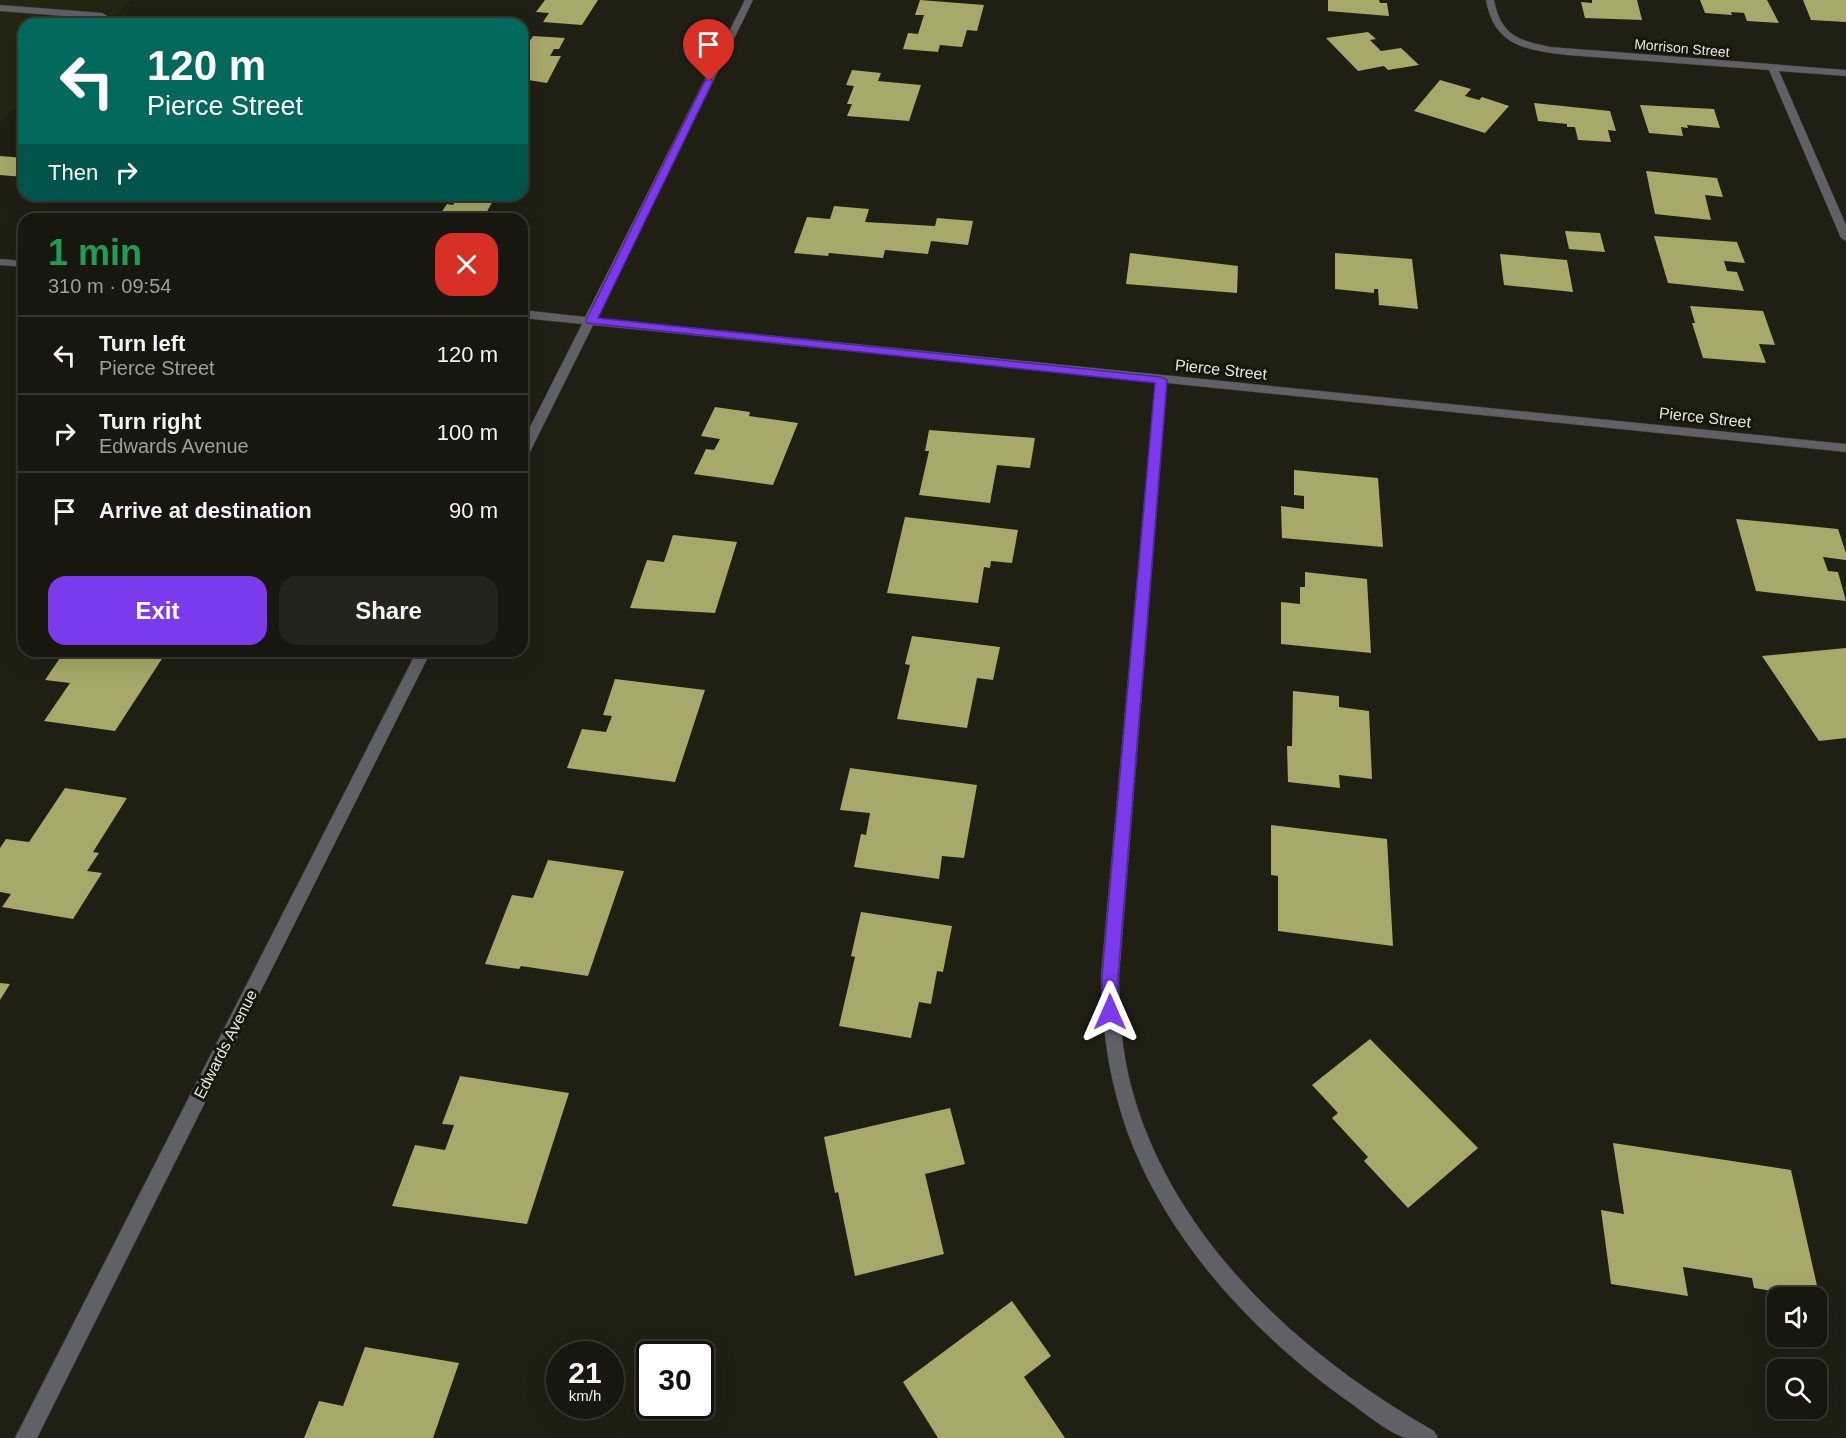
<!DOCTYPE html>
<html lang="en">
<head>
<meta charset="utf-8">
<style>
  :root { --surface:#17170f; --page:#24241d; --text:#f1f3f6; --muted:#9e9f9e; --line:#36362f; --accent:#7c3aed }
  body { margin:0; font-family:Arial,sans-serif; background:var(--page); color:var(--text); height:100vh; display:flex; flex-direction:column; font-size:22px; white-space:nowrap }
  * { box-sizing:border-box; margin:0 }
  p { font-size:20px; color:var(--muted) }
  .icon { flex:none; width:33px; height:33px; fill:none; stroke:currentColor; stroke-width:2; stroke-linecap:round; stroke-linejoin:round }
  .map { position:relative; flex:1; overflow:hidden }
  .side { position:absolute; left:18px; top:213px; width:510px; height:444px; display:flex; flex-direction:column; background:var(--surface); border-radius:18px; box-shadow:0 6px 24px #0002,0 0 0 2px var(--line) }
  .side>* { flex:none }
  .guide { position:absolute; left:18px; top:18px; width:510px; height:183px; border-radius:18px; box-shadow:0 6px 24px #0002,0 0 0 2px var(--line); background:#00695c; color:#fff; overflow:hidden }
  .buttons { position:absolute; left:1767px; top:1287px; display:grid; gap:12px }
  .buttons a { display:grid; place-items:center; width:60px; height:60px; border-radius:12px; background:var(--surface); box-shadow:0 6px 24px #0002,0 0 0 2px var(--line); font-size:30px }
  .speed { position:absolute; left:546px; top:1341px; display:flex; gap:12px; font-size:30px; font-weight:700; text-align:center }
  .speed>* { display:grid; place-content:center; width:78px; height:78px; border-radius:50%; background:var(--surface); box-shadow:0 6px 24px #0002,0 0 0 2px var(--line); line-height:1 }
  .speed small { font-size:15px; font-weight:400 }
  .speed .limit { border:3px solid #111; border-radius:9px; background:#fff; color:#111 }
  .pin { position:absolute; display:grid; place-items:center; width:51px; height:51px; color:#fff; margin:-62px -26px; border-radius:50% 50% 50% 0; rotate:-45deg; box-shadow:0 0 6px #0007 }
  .pin .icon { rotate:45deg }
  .me { position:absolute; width:66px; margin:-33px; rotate:0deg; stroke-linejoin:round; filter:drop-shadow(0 0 4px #0008) }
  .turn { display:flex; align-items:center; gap:21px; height:126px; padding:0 30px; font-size:27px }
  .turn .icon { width:78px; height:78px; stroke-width:2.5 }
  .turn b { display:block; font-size:42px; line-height:51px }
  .then { display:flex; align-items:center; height:57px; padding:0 30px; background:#0003; gap:12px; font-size:22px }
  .round { display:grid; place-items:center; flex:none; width:63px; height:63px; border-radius:18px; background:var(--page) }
  .head { display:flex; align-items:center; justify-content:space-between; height:102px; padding:0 30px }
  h1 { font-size:36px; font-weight:600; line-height:45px; color:#1e9e55 }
  .action { display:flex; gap:12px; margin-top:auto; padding:12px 30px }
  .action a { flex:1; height:69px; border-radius:18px; background:var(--accent); color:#fff; font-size:24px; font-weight:600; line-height:69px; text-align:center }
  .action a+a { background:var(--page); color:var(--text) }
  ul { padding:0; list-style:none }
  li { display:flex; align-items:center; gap:18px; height:78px; padding:0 30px; border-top:2px solid var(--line) }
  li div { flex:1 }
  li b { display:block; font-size:22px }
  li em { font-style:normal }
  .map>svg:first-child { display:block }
  .built { fill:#242513 }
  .building { fill:#a8a86a }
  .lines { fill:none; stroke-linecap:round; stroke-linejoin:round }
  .lane-casing { stroke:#3b3b30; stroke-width:1 }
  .street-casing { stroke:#3b3b30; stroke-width:1 }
  .lane { fill:#5f6167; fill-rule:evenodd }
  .street { fill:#5f6167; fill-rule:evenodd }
  .route { fill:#7c3aed; stroke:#51269a; stroke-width:1.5 }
  .labels { text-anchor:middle; stroke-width:6; stroke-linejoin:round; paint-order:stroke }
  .far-street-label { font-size:14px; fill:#e6e7df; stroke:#16160b }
  .street-label { font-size:16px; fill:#e6e7df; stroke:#16160b }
</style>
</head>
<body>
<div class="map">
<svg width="1846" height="1438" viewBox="0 0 1846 1438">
  <rect width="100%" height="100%" fill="#1f1f14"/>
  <path class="built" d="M0,0h131l-25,24h-82v76l-24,22z"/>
  <path class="building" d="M545,0h53l-16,25 -39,-3 6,-9 -13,-1z
    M920,0l64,5 -7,26 -10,-1 -5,17 -22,-2 -2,7 -35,-3 5,-16 10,1 6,-19h-9z
    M1328,0h51l1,3h7l2,13 -61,-5z
    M1592,0h45l5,20 -57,-2 -4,-16 11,1z
    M1700,0h67l12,23 -32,-2 -3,-8 -13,-1 1,3 -27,-2z
    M1803,0h43v22l-35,-2z
    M1368,32l8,7 -6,1 11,11 20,-3 18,17 -31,5 -4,-4 -26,5 -32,-33z
    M533,36l32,2 -6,11h-5l-4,7h11l-14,27 -25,-4v-25h4l4,-7h-4z
    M852,70l29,3 -3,8 43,4 -12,36 -62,-5 5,-12h-5l7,-18 -8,-1z
    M1440,80l31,9 -6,7 14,4 3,-3 27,9 -24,27 -71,-22z
    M1534,103l76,8 6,20 -8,-1 3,12 -33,-2 -3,-13h-8v-3l-29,-3z
    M1640,105l74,4 6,19 -33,-3 1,3 -7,-1 2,9 -34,-3z
    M0,156l24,2v19l-24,-2z
    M1646,171l71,7 6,19 -18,-2 6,25 -56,-6z
    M460,195h36l-13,24h-46l10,-15 6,1z
    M834,206l35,3 -4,13 70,4 2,-8 36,3 -5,24 -37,-4 -3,13 -43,-4 -2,8 -54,-5 -1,3 -34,-3 13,-36 23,2z
    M1565,231l35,2 5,19 -36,-3z
    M1654,236l83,6 8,21 -21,-2 3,10 10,1 7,19 -76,-8z
    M1130,253l108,13 -1,27 -111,-9z
    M1335,253l77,6 6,50 -39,-4 -1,-16h-4v4l-39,-4z
    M1500,254l67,6 6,32 -69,-7z
    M1690,306l73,5 12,34 -16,-1 7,19 -63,-5 -11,-35h3z
    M715,407l35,5 -1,4 49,7 -25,62 -79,-11 12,-25 8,1 6,-11 -19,-3z
    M929,430l106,8 -5,30 -33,-3 -7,38 -71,-8 10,-44h-4z
    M1294,470l84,8 5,69 -101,-9 -1,-32 23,3v-13l-10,-1z
    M905,517l113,13 -6,33 -21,-2 -1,7 -6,-1 -6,36 -91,-10z
    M1736,519l102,10 8,24v7l-23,-3 5,14 10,1 8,29 -90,-10z
    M673,535l64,7 -22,71 -85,-5 17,-48 17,2z
    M1305,572l62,7 4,74 -90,-9v-42l19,2v-17h5z
    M912,636l88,11 -7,33 -16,-2 -10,50 -70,-9 13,-54 -5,-1z
    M1846,648v90l-27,3 -57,-85z
    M93,651h74l-52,80 -71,-10 26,-38 -25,-3 19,-28 26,3z
    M615,679l90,11 -30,92 -108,-14 15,-39 24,3 6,-16 -9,-1z
    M1293,691l46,5v11l30,4 3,68 -33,-4 1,13 -52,-6 -1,-36h5z
    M850,768l127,17 -13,73 -22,-2 -3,23 -85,-12 7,-33 5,1 4,-22 -30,-3z
    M65,788l62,10 -34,54 6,1 -12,18 15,2 -29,46 -71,-12 9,-13 -11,-2v-44l6,-9 23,3z
    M1271,825l116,14 6,107 -115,-15v-55l-7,-1z
    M548,860l76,11 -36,105 -67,-10 -2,3 -34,-5 27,-69 21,3z
    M861,912l91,14 -9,46 -6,-1 -6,33 -12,-2 -8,36 -72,-12 16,-69 -4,-1z
    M0,983l10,1 -10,16z
    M1370,1039l108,109 -70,60 -44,-47 4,-4 -36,-39 6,-5 -26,-28z
    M460,1076l109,17 -42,131 -135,-18 23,-61 30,5 9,-25 -12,-1z
    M950,1108l15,56 -40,10 19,80 -89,22 -17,-84 -3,1 -11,-56z
    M1613,1143l178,27 29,129 -66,-11 -2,-10 -69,-11 5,29 -77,-12 -10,-74 23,4z
    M1012,1301l39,55 -27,21 41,61h-127l-35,-56z
    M365,1347l94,16 -26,75h-129l15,-37 24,5z"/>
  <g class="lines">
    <defs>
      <path id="lane" d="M0,5l102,8 5,3 -5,3 -102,-8z"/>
      <path id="street" d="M745,0h8l-156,318 1249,126v8l-679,-69 -48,593c0,39 3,79 14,117 42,149 171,265 301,338l4,7c-10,0 -23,0 -32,0 -17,-5 -39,-23 -54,-34 -91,-64 -175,-152 -218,-255 -23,-56 -32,-113 -33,-173l54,-594 -562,-57 -65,131 -6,4v-17l60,-119 -60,-6v-8l63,7z
        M1486,0h8c7,35 23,40 56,47l296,23v6l-67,-5 67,154v16l-5,-3 -72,-168 -202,-15c-41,-5 -73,-9 -81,-55z
        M0,259l24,2v6l-24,-2z
        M417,651h14l-394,787h-22z"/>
    </defs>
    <use href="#lane" class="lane-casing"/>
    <use href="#street" class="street-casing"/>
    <use href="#lane" class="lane"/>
    <use href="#street" class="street"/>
  </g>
  <path class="route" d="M709,78l4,3 -115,237 563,59 6,3 -49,596v36l-2,5 -6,3 -5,-3 -3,-5v-36l53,-593 -568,-60 -1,-3 119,-239z"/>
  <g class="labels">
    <g class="far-street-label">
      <text transform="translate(1682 48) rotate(5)" y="5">Morrison Street</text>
    </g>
    <g class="street-label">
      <text transform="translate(1221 369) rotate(6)" y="6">Pierce Street</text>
      <text transform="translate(1705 417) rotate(6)" y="6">Pierce Street</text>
      <text transform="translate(225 1044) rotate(-63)" y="6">Edwards Avenue</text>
    </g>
  </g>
</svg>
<div class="buttons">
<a><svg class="icon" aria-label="sound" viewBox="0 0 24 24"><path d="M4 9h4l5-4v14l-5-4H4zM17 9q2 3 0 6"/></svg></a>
<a><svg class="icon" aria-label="search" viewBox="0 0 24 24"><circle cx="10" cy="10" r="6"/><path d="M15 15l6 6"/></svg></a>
</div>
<div class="speed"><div>21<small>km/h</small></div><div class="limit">30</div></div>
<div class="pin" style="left:709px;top:81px;background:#d93025"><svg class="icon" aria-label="arrive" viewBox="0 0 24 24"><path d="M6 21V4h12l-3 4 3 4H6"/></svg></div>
<svg class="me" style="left:1110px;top:1012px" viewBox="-20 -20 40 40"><path d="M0-17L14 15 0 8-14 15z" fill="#7c3aed" stroke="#fff" stroke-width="4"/></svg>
<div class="guide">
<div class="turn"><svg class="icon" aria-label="left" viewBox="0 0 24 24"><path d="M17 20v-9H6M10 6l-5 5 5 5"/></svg><div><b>120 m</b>Pierce Street</div></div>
<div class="then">Then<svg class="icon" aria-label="right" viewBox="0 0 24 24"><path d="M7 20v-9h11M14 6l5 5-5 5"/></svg></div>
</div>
<section class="side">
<div class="head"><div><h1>1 min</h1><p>310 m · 09:54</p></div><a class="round" style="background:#d93025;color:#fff"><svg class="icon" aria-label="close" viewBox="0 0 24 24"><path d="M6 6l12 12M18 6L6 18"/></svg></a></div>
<ul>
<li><svg class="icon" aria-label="left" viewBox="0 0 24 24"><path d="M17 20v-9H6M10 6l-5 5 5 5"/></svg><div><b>Turn left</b><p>Pierce Street</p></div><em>120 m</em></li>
<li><svg class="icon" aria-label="right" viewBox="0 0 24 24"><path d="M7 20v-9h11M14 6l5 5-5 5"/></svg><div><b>Turn right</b><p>Edwards Avenue</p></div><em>100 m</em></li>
<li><svg class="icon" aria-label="arrive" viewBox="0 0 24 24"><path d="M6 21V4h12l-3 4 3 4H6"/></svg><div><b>Arrive at destination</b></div><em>90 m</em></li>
</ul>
<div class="action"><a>Exit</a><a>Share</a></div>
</section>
</div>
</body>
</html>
